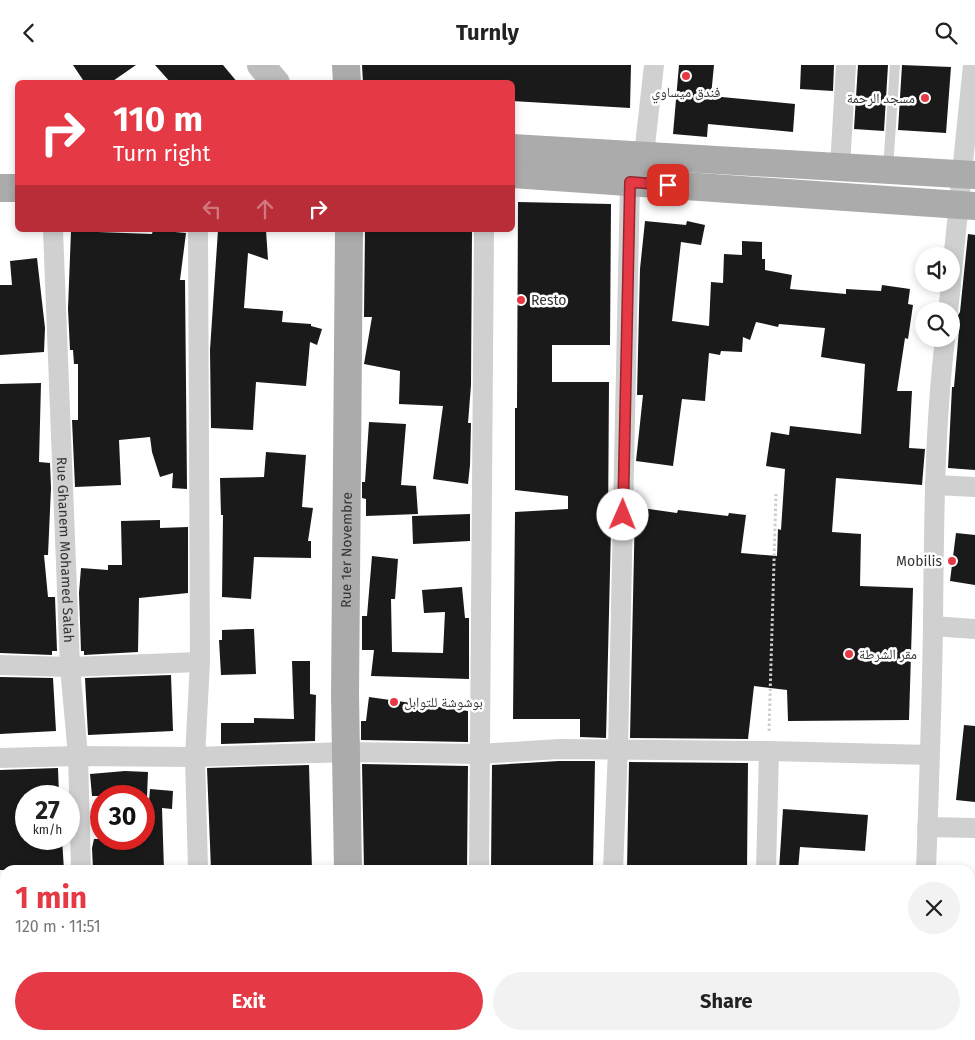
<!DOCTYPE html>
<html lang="en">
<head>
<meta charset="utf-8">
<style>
  :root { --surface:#fff; --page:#f2f2f2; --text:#222; --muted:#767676; --accent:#e63946 }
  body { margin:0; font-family:"Fira Sans","Noto Naskh Arabic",sans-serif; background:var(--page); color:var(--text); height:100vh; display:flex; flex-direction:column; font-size:19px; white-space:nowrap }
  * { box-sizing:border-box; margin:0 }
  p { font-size:16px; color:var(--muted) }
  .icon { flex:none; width:28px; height:28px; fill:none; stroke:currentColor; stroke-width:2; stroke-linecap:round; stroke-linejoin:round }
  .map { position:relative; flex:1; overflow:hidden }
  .side { position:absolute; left:0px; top:800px; width:975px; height:175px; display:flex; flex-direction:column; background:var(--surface); border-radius:15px 15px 0 0; box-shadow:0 2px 8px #0003 }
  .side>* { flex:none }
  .guide { position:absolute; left:15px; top:15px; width:500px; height:152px; border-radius:8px; box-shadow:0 2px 8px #0003; background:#e63946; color:#fff; overflow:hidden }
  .tools { position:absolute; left:915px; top:182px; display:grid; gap:10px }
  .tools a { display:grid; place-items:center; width:45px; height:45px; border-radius:50%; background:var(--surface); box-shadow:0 2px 8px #0003; font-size:25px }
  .speed { position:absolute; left:15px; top:720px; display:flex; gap:10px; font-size:25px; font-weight:700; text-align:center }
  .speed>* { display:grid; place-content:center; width:65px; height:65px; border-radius:50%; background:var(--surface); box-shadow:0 2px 8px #0003; line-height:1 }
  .speed small { font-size:12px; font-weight:400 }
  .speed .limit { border:8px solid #d22; background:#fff; color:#111 }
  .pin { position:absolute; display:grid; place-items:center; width:42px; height:42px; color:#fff; margin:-21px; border-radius:10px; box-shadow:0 2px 8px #0006 }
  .me { position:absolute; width:55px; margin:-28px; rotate:1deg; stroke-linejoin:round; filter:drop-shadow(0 0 4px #0008) }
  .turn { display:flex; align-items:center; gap:18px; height:105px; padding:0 15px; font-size:22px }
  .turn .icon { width:65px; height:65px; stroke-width:2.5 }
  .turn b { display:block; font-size:35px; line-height:42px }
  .lanes { display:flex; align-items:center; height:48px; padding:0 15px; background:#0003; justify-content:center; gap:25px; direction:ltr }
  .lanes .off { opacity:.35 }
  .round { display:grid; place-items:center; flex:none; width:52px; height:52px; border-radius:26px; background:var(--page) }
  .head { display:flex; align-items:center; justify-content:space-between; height:85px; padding:0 15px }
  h1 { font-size:30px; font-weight:700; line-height:38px; color:var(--accent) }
  .action { display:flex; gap:10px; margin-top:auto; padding:10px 15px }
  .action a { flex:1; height:58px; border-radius:30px; background:var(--accent); color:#fff; font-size:20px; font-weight:700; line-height:58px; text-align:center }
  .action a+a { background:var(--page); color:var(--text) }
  header { display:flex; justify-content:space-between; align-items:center; height:65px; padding:0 15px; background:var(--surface); font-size:22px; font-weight:700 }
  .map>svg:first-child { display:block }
  .building { fill:#1a1a1a }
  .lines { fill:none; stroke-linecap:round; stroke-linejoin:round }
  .path { stroke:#cdcdcd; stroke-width:3; stroke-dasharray:2.5 2.5; stroke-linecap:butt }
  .lane { stroke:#d0d0d0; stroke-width:10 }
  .street { stroke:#d0d0d0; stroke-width:20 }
  .secondary { stroke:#bdbdbd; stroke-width:28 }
  .primary { stroke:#ababab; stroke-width:28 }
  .route-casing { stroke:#96252e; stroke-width:12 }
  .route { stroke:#e63946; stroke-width:9 }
  .poi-dot { fill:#e63946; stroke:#fff; stroke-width:2 }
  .labels { text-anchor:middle; stroke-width:5; stroke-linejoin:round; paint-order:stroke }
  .poi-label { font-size:14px; fill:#333; stroke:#fff; text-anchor:start }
  .street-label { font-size:14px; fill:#333; stroke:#fff }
</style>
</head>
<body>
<header><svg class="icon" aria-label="back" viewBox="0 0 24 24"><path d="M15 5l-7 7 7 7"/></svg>Turnly<svg class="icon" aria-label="search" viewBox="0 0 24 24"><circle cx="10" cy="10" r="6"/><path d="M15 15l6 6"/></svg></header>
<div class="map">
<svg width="975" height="975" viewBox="0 0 975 975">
  <rect width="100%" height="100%" fill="#fff"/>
  <path class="building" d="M73,0h63l-26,18h-25z
    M155,0h68l15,18h-67z
    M362,0h269l-1,43 -118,-7v-18h-149z
    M679,0h35l-3,31 84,8 -2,28 -85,-8 -1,13 -34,-3z
    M801,0h33l-1,26 -33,-2z
    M858,0h30l-4,66 -30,-2z
    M902,0l49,2 -5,66 -48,-3z
    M518,137l93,2 -1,141h-58v37h57l-1,147h3l-5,209 -26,-1v-18h-67l2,-207 53,-3v-13l-53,-6v-82h2z
    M645,156l41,4 1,-4 18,4 -4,20 -20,-3 -9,79 37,5 2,-44 12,1 1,-29 18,1v-14l20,1v17h3v11l27,5 -2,14 56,5v-5l35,2 1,-6 28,4 -2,15 5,1 -5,34 -3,-1 -8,53h15l-3,57 16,1 -3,36 -86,-7 -4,54 29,2 -1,52 53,2 -4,132 -121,1 -1,-31 -33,-4 -6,53 -118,-1 5,-231 42,6 1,-3 50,6 1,-3 17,2 -5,38 36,3 1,-27 3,1 4,-61 -19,-3 5,-34 18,3 1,-9 71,8 4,-70 -44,-7 4,-29 -46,-4 -1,3 -22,-5 -6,18 -7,-3 -1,15 -21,-1 -1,4 -11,-2 -4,48 -23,-2 -9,67 -37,-5 7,-66h-6l3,-126z
    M153,165l33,3 -6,47h5l2,209 -15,-1 1,-15 -13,4 -8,-25 -2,-15 -31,3 2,45 -46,2 -3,-67h6v-56h-4l-1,-14h-3l-2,-41 3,-78 81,3z
    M218,165h48l2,30 -20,-7 -4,55 39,3 -1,11 29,2v2l11,3 -5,16 -7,-3 -4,44 -50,-4 -3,48 -42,-2 -1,-78z
    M365,165h107l-1,155 -3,38h3l-1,42 -2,19 -35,-5 10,-73 -44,-2 1,-33 -36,-7 8,-47h-8z
    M968,169l7,1v235l-27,-2 4,-81h2l5,-57h-4v-10l5,-8z
    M37,193l8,70 -1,24 -44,3v-70h12l-2,-24z
    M41,318l-2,79 11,1 1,25 -3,67h-4l4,42h7l2,54h-5v4l-52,-2v-269z
    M369,357l37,2 -5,61 15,1 2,28 -52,2v-17l-4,-1v-16h3z
    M266,387l40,3 -4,52 11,1 -5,33h3v17l-57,-1 -3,42 -29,-2 1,-82h-2l-1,-37 44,-1z
    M470,449v27l-57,3 -1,-28z
    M160,455v8l28,-1v66l-49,5 -1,54 -54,3v-4h-3l-2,-58 2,-25 27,2v-5h14l-1,-44z
    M956,468l19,2v50l-25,-4z
    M372,491l26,3 -3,40h-4l1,53 51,1 2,-41 -21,1 -2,-23 40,-3 3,31h4v61l-98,-3 3,-26h-12v-34h5z
    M247,564h7l2,45 -35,1 -2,-35h3v-10z
    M292,596h18v33l6,1 -1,46 -94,3v-21h33v-5l40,1z
    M171,610l2,56 -85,4 -3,-57z
    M0,612l53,1 3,53 -56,3z
    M369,632l99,14v31l-107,-2v-19h5z
    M964,660l11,1v76l-19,-2z
    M559,696h36l-2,109h-102l1,-105z
    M629,697l119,1 -1,107h-120z
    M362,699l106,2 -1,104h-103z
    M309,700l3,105h-101l-4,-102z
    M58,703l1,28h-33v43h36l2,31h-64v-100z
    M125,706l23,1 -1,24h-55l-2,-22z
    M150,724l23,2 -1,18 -10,-1 2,62h-71l-1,-22 2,-9h52z
    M783,744l85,6 -3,36 -65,-4 -2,23h-19z"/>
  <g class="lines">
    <path class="path" d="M769,666l7,-237"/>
    <path class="lane" d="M888,104l7,-104"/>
    <g class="street">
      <path d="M644,90l10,-90"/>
      <path d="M840,102l6,-102"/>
      <path id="s1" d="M53,165l17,437 8,89 3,114"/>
      <path d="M951,216l22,-216"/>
      <path d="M948,246l3,-27"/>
      <path d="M935,420l40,2"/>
      <path d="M933,561l42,3"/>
      <path d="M0,600l70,2 130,-5"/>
      <path d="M0,693l78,-2 117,1 152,-5 133,2 79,-5 210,2 161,4"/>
      <path d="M927,762l48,1"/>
      <path d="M198,805l-3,-113 5,-95 -2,-432"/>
      <path d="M479,805l5,-640"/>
      <path d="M613,805l5,-121 12,-567"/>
      <path d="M766,805l3,-119"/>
      <path d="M926,805c3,-82 6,-165 7,-247 1,-95 1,-190 12,-284"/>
      <path d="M85,970v5"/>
      <path d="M202,970v5"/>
      <path d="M478,975v-5"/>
      <path d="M606,975l1,-5"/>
      <path d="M762,975v-5"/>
      <path d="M921,975l1,-5"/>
    </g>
    <path class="secondary" d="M261,0l15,18"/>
    <g class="primary">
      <path d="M346,0l1,18"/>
      <path d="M512,83l463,27"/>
      <path d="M512,109l463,32"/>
      <path d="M0,123h18"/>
      <path id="s2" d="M348,805l-3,-175 4,-465"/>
      <path d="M351,970v5"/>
    </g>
  </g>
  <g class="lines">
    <defs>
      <path id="route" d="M623,450l7,-333 38,3"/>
    </defs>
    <use href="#route" class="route-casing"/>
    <use href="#route" class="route"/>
  </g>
  <g class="poi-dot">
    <circle cx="686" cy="11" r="5"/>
    <circle cx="925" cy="33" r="5"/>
    <circle cx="521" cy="235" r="5"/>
    <circle cx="952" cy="496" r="5"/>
    <circle cx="849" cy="589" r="5"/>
    <circle cx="394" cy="637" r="5"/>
  </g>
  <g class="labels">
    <g class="poi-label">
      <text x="686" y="32" text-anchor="middle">فندق ميساوي</text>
      <text x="915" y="38" text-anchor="end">مسجد الرحمة</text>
      <text x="531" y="240">Resto</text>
      <text x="942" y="501" text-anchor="end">Mobilis</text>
      <text x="859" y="594">مقر الشرطة</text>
      <text x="404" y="642">بوشوشة للتوابل</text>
    </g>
    <g class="street-label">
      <text dy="5" stroke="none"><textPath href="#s1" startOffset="320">Rue Ghanem Mohamed Salah</textPath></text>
      <text dy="5" stroke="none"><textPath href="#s2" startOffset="320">Rue 1er Novembre</textPath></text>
    </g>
  </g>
</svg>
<div class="tools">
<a><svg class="icon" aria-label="sound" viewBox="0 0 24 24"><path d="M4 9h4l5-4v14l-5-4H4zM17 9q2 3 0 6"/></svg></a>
<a><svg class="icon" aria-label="search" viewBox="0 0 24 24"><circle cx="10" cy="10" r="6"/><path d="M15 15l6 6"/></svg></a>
</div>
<div class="speed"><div>27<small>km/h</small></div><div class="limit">30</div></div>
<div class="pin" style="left:668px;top:120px;background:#d93025"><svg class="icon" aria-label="arrive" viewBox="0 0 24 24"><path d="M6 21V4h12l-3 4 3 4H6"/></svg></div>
<svg class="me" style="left:623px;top:450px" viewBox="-20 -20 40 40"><circle r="19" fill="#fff"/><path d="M0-13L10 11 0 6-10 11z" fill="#e63946"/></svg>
<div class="guide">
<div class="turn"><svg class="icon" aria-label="right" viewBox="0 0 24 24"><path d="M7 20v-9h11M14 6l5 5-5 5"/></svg><div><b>110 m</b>Turn right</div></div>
<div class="lanes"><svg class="icon off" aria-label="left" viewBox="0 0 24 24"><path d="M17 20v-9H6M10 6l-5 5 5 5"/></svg><svg class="icon off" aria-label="ahead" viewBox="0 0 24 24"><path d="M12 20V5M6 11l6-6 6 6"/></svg><svg class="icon" aria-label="right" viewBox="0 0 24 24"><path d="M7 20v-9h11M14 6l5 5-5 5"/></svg></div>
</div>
<section class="side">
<div class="head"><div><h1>1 min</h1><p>120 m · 11:51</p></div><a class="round"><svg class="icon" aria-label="close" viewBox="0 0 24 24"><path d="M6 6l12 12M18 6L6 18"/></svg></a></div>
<div class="action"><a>Exit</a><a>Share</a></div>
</section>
</div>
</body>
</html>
